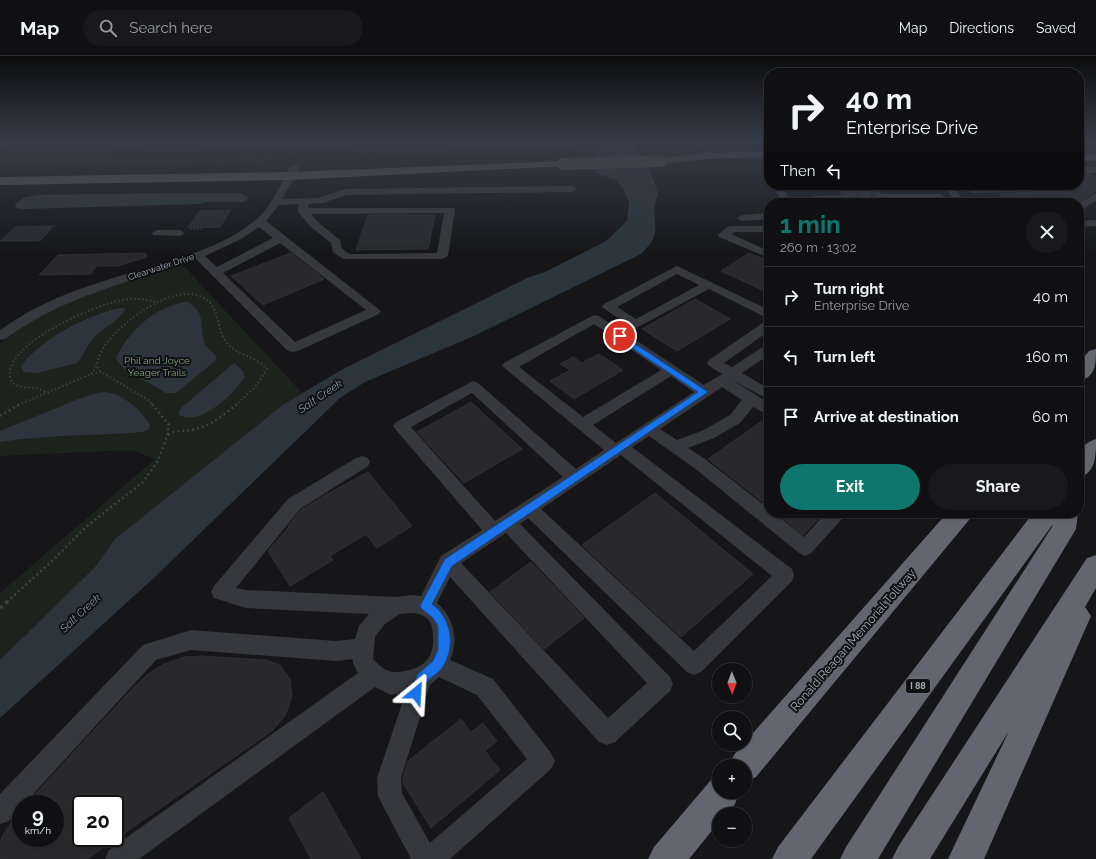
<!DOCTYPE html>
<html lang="en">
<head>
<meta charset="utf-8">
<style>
  :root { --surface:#101012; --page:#19191b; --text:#f1f3f6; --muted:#9c9d9f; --line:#303032; --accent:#0f766e }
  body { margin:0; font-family:Raleway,sans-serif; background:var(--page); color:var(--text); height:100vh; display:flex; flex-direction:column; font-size:15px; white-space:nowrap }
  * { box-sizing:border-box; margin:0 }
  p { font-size:13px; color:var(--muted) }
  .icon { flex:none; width:22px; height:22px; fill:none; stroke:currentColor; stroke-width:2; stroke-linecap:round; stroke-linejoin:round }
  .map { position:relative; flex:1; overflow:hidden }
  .side { position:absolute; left:764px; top:142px; width:320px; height:320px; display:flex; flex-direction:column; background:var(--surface); border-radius:16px; box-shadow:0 1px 3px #0004,0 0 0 1px var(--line) }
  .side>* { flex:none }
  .guide { position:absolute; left:764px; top:12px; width:320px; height:122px; border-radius:16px; box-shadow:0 1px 3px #0004,0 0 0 1px var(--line); background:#101012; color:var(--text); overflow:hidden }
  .needle { width:26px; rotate:179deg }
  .fabs { position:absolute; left:712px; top:607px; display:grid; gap:8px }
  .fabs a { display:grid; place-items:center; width:40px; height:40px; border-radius:50%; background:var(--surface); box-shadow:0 1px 3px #0004,0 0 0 1px var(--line); font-size:20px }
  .speed { position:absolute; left:12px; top:739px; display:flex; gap:8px; font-size:20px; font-weight:700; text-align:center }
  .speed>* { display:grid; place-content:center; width:52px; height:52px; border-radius:50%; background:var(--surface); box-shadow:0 1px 3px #0004,0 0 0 1px var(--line); line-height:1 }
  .speed small { font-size:10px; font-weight:400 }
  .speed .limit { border:2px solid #111; border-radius:6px; background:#fff; color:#111 }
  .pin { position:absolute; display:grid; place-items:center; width:34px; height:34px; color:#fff; margin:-17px; border:2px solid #fff; border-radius:50%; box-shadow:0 1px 4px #0007 }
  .me { position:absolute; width:44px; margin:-22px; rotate:27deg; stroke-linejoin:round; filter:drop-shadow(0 0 3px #0008) }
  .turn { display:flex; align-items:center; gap:14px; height:84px; padding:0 16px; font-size:18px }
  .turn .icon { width:52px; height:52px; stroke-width:2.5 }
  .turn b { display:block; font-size:28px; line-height:34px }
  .then { display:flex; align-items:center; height:38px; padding:0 16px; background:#0003; gap:8px; font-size:15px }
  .round { display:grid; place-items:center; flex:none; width:42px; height:42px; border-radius:21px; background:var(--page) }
  .summary { display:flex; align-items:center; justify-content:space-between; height:68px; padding:0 16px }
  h1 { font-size:24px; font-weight:700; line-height:30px; color:var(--accent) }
  .button { display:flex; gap:8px; margin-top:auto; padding:8px 16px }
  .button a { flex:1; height:46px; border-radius:24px; background:var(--accent); color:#fff; font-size:16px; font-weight:700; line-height:46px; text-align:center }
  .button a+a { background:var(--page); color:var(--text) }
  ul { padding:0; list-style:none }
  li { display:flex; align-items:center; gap:12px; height:60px; padding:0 16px; border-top:1px solid var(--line) }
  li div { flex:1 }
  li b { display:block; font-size:15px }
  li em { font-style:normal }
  header { display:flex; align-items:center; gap:24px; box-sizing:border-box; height:56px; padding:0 20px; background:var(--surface); border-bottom:1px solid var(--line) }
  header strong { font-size:19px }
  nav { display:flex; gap:22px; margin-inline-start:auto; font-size:14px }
  .search { width:280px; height:36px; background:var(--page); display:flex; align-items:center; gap:10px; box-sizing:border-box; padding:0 14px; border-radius:22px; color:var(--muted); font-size:15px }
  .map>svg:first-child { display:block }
  .green { fill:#1c231d }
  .water { fill:#2c353c }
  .building { fill:#29292c; stroke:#303034; fill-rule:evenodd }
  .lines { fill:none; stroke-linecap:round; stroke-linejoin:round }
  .minor-tunnel { stroke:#333438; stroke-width:10; stroke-dasharray:10 5; stroke-linecap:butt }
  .path-far3 { stroke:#3d3f44; stroke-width:1.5; stroke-dasharray:1 2; stroke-linecap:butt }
  .path-far2 { stroke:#3d3f44; stroke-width:2; stroke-dasharray:1.5 2.5; stroke-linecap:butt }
  .path-far1 { stroke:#3d3f44; stroke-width:2.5; stroke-dasharray:2 3; stroke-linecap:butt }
  .path { stroke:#3d3f44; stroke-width:3.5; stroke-dasharray:3 4; stroke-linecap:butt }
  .minor { fill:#37383d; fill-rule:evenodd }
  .major { fill:#53555c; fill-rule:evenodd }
  .highway { fill:#63666e; fill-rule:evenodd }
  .major-bridge { stroke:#53555c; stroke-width:12 }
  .route { fill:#1a73e8; stroke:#114b97 }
  .labels { text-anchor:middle; stroke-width:4; stroke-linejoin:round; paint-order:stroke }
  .far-street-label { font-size:9px; fill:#a8adb8; stroke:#111113 }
  .shield { fill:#111113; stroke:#7b7e86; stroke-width:1 }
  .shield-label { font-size:9px; font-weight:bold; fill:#a8adb8 }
  .park-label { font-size:10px; fill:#7fa381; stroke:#111113 }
  .water-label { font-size:11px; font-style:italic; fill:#7f9bb3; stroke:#111113 }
  .near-street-label { font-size:12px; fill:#a8adb8; stroke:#111113 }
</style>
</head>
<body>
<header>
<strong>Map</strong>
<div class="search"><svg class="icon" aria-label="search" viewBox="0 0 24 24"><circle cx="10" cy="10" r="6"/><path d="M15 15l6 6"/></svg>Search here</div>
<nav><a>Map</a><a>Directions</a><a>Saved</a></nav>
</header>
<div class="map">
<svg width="1096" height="803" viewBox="0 0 1096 803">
  <rect width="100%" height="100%" fill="#161618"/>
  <path class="green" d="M0,86h599l-1,10 -598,11z
    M183,209l119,128 -18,11 -169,135 -20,28 -95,93v-67l155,-134 -23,-9 -132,6v-113c51,-43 121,-58 183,-78z"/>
  <path class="water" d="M599,86h33c11,17 22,33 26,53 -8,15 0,26 -4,41 -2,7 -8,13 -13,18l-167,82 -109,46 -25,16 -183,177 -157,143v-58l95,-93 20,-28 169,-135 59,-35 184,-91 18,-6 61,-31 21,-20 2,-18 -6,-15 -7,-8 -16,-5 -8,-8 1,-10 5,-5z
    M158,137h82l8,5 -4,4h-37l-8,2 -176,5 -7,-1 -1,-4 10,-7 14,-2z
    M187,246c21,10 11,27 19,44 3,4 8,7 11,11l-3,5 -38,31h-10l-43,-25 -7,-10c12,-27 41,-53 71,-56z
    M119,252h6v2c-9,13 -25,19 -35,32 -4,6 -9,18 -13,21l-39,10 -14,-1 -3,-6c21,-28 65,-50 98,-58z
    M234,307l9,8 2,6c-11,17 -47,52 -67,37l3,-6z
    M105,336c4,1 9,1 12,3 12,5 27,19 33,30l-1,4 -6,3c-47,4 -96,2 -143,10v-11l81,-33 16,-5z"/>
  <path class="building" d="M1079,118h9l8,3v13l-18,13h-78v-9l30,-2 19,-7h30z
    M836,132h36l6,6 -3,4 3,2 6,1 2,2h-37l-2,-1 4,-3v-2l-5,-3h-5z
    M230,154l-10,17 -32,1 11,-17z
    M368,159h67l-7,34 -72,1z
    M53,170l-11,13 -4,2h-38l15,-14z
    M146,197l1,4 -30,9h-20l-6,8 -52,1 19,-20z
    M291,197l33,26 -61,26 -32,-29z
    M749,197l20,8v32l-48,-22z
    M695,243l35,20 -53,32 -35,-22z
    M599,298l24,16 -49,29 -24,-18 20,-11 -10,-6 13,-7 9,6z
    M471,346l51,47 -58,34 -47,-51z
    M769,360v91l-61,-48z
    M368,416l44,54 -35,22 -11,-14 -36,22 3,4 -43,26 -22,-35 21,-24 -1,-1 13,-16 26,-16z
    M655,437l98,81 -72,63 -99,-92z
    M776,457h48l-21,22z
    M531,506l53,56 -40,31 -54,-57z
    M202,600l64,4 14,5 10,14 2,17 -7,20 -13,15 -185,128h-87v-16l3,-8 18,-26v29h34v-34h-29l108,-117 14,-13 16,-10 20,-7zM81,748h34v34h-34z
    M461,663l10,13 12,-9 14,18 -12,10 15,19 -69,58 -28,-45v-5l5,-17z
    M323,736l38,67h-50l-22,-41z"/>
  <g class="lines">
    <path class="minor-tunnel" d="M845,142l36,-1"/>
    <path class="path-far3" d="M10,86l-4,4 10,-2 -1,-2
      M175,86h5
      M199,86l21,9 12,1 99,-4 38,-6
      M496,86c23,5 51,8 74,4l3,-4
      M447,99l4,-3 10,-1 98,-2
      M0,102l87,-1 22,-4 18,-7 44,-4
      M302,103l201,-5
      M0,107l287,-4
      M191,173h11"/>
    <path class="path-far2" d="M98,311l3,5 47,28 5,5
      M91,318c7,-8 7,-18 13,-27 15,-24 77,-72 105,-45 11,11 8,29 18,41 11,13 29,13 40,26l-11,17 -20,19
      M49,337c-5,-1 -9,-4 -14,-5 -7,-1 -15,0 -21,-4 -4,-3 -5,-9 -4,-14 7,-31 83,-64 112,-70 15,-3 22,0 36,2
      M18,349l73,-31 10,-2"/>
    <path class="path-far1" d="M0,360l20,-12
      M168,379c9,-6 18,-3 28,-6 15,-4 29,-15 41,-25
      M7,546l45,-41 35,-35 56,-44 15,-21 9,-25 2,-11 -17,-21"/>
    <path class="path" d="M0,552l8,-7"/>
    <path class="minor" d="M699,86h8l7,13 -1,2h-6z
      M295,108l5,3 -18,32 36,-1 27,-9 227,-3 5,3 -5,3 -226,3 -23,8 -14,1 -1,4h146l1,2 -7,46 -6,3h-99l-10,-7 -2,-9 -20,-16 -12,-14 -1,-2 1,-7 -20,1 -13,16 115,90 -2,3 -81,37 -5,1 -5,-1 -92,-92c-69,25 -131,36 -191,80l-5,1v-10c34,-24 70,-39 110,-51 48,-15 113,-28 150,-63 14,-14 21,-33 30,-49zM444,157l-7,40 -81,1h-6l-8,-5 -2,-9 -21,-17 -8,-9zM259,171l14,11 -56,29 -12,-11 36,-17zM280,187l86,67 -71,32 -72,-69z
      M1079,111h17v6h-17z
      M943,129h31l1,2 64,-2 -9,6 -57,2 -4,-2 -12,-1 4,8 17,2 5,3h-33l2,-3 -2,-6z
      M781,133l3,1 9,13h-10l-7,-11z
      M1096,137v8l-17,10v-8z
      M881,138h59l5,3 -5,3 -62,-1 -2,-2 2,-2z
      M845,139l5,3 -2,2 -35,3 -3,-4 5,-3z
      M769,157v6l-27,2 -5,-3 5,-3z
      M1096,164v6l-17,1v-6z
      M731,170h38v6h-35l-3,2 38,17v7l-50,-21 -1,-2 9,-8z
      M157,174h23l5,3 -5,3 -27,-1 -1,-2z
      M677,210l92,44v9l-60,-30 -73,39 -5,-1 -29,-20 2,-3zM677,218l22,11 -63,34 -19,-12z
      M594,259l5,1 105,69 18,-11 -13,-8 -2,-3 2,-3 55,-38 5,-1v10l-45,32 8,4 32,-21 5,-1v10l-27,18 27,16v11l-37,-20 37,23v12l-16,-8 -13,16 -26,15 -26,10 17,11 64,50v4h5l30,24 22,-24h20l-3,5 -32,35 -6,3 -6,-3 -106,-86 -44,-31 -17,11 160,122 2,6 -2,6 -91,91 -7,3 -7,-3 -159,-154 -8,6 150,153 3,7 -3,7 -55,51 -8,3 -8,-3 -149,-165 -13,26c17,14 22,38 13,57l43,19 58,74 4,8 -4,8 -101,90h-39l-29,-55 -4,-8 -1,-18 29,-86 -15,3 -16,-8 -236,172h-34l4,-9 249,-177 -5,-10v-4l-17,2 -145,-11 -35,10 -132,144h-3v3l-12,14 -9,3v-30l143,-149 48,-15 145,11 19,-2 4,-13 10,-12 -123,-6 -32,-10 -3,-6 3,-6 74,-87 68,-41 6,-2 6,2 2,4 -2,4 -68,43 -64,79 10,2 150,7 17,-2 8,1 20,-40 41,-26 -86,-100 -3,-4 3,-4 77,-41 5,2 98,86 28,-19 -102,-84 2,-3zM594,268l67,46 -78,47 -64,-50zM671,320l23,16 -78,51 -23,-18zM722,331l20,13 -12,15 -26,15 -27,10 -17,-11zM472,337l91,84 -68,44 -84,-94zM621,399l151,121 -78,75 -153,-142zM506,477l141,150 -39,35 -147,-155zM413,557c16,2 20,10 20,25 1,19 -9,30 -28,33 -16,3 -20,0 -32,-12l2,-22 10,-13 15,-10zM439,621l38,18 50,64 -97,84 -28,-50 -1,-15 29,-93z"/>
    <path class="major" d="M769,95v6l-64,2 -44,5 -6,-3 6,-3 44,-5z
      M1096,98v6l-17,1v-6z
      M563,105l4,1 2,2 -2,2 -278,14 -289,5v-8l289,-5z
      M925,129h15l1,2 -2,3c-5,1 -11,0 -14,-5z
      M943,129h12l1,1 -2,3c-5,1 -8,0 -11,-4z"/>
    <path class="highway" d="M1096,293c0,15 0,28 -17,32v-18l10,-12z
      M1096,383c0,17 0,33 -17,39 0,-17 -3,-33 17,-39z
      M947,457h26l-4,7 -213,257 -11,5v-16h-16l5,-11 9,-11h2v-2z
      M1033,457h45l-2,16 -198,330h-38l6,-12 206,-320 1,-3 -242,335h-39l6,-12z
      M1096,499v33l-11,19 6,9 -107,243h-36l61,-128 -79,128h-38l6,-12 189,-289z
      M719,721v15h20l-4,12 -9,10h-7v8l-30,37h-41l6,-12 57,-67z"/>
    <path class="major-bridge" d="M563,108l98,-3"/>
  </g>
  <linearGradient id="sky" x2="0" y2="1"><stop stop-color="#0c0c0d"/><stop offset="0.43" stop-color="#363c48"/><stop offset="1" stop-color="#363c48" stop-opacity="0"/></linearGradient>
  <rect width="1096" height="198" fill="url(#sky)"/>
  <path class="route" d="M620,278l88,58 -256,174 -20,38c20,15 24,43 10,64 -4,6 -12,9 -16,15 -3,4 -4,10 -5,15l-5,1 -4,-1 -2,-5 7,-18 16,-14 5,-11v-24l-5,-8 -11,-9 -2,-3 25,-47 253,-167 -81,-54v-3z"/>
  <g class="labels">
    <g class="far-street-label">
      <text transform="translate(161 211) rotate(-18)" y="3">Clearwater Drive</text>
    </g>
    <rect class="shield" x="906" y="623" width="24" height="14" rx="3"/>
    <g class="shield-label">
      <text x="918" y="633">I 88</text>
    </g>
    <g class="park-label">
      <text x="157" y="308">Phil and Joyce<tspan x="157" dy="12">Yeager Trails</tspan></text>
    </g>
    <g class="water-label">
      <text transform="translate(320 340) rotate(-34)" y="4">Salt Creek</text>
      <text transform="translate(80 557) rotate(-43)" y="4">Salt Creek</text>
    </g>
    <g class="near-street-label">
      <text transform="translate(853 584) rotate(-49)" y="4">Ronald Reagan Memorial Tollway</text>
    </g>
  </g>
</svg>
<div class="fabs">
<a><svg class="needle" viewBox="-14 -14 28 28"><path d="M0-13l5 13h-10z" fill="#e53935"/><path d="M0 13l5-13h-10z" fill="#9c9d9f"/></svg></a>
<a><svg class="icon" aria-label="search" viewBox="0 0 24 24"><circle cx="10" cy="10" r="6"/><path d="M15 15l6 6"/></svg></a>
<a>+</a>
<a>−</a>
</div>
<div class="speed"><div>9<small>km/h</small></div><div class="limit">20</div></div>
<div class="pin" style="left:620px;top:280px;background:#d93025"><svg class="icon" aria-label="arrive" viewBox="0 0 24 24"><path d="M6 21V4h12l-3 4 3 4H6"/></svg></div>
<svg class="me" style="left:416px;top:637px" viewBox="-20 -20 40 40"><path d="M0-17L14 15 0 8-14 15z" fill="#1a73e8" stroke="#fff" stroke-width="4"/></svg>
<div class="guide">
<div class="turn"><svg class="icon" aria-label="right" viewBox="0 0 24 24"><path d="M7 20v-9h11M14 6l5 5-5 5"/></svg><div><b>40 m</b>Enterprise Drive</div></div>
<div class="then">Then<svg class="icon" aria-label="left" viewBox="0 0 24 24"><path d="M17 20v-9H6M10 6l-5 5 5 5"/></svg></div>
</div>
<section class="side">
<div class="summary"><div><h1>1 min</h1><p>260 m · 13:02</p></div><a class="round"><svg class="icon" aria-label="close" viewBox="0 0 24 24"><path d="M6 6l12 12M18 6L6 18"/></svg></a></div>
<ul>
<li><svg class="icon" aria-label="right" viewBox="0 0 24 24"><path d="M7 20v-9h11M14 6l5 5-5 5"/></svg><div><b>Turn right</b><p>Enterprise Drive</p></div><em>40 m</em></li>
<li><svg class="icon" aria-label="left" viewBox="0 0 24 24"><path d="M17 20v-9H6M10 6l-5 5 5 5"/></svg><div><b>Turn left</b></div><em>160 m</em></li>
<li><svg class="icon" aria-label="arrive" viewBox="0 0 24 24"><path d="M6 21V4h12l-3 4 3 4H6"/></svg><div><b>Arrive at destination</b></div><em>60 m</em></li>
</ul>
<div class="button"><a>Exit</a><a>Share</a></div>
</section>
</div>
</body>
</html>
